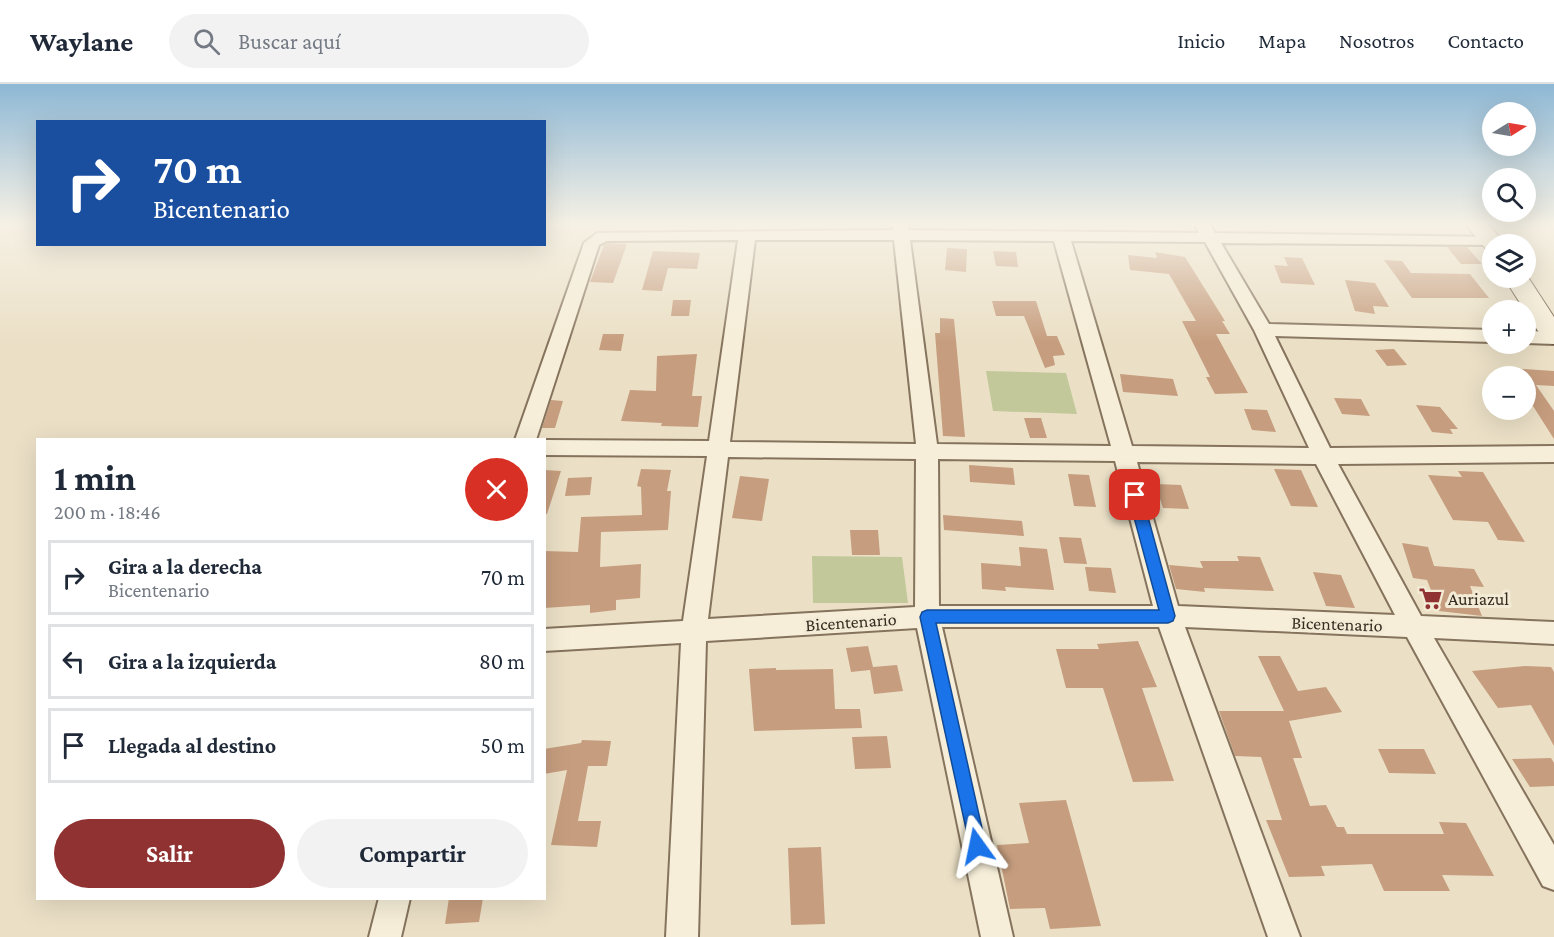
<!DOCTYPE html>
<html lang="es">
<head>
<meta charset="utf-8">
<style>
  :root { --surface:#fff; --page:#f2f2f3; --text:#1f2937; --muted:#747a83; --line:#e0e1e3; --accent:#903231 }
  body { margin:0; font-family:"Crimson Pro",serif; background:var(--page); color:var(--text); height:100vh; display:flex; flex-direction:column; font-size:22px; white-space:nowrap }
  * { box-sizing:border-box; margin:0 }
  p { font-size:20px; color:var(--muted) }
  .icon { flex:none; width:33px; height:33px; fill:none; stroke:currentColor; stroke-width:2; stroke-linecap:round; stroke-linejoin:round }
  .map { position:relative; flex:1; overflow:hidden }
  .details { position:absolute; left:36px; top:354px; width:510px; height:462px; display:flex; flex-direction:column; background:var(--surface); border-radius:0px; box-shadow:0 6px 24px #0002 }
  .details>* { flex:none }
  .banner { position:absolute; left:36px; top:36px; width:510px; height:126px; border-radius:0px; box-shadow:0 6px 24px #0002; background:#1a4fa0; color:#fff; overflow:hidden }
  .needle { width:39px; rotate:79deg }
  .controls { position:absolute; left:1482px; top:18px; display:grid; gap:12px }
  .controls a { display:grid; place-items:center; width:54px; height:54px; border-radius:50%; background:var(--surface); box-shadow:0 6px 24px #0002; font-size:30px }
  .pin { position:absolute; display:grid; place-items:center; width:51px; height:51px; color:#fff; margin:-26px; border-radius:12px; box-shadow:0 3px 9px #0006 }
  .me { position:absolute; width:66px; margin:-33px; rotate:348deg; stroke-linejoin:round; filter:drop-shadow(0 0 4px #0008) }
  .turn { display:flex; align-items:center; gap:21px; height:126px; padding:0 18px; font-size:27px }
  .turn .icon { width:78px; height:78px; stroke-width:2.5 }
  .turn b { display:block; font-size:42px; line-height:51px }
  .round { display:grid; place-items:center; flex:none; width:63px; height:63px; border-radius:32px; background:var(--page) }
  .summary { display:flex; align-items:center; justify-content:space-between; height:102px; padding:0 18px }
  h1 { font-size:36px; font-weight:700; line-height:45px }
  .cta { display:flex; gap:12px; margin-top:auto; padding:12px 18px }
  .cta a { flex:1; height:69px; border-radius:36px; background:var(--accent); color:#fff; font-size:24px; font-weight:700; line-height:69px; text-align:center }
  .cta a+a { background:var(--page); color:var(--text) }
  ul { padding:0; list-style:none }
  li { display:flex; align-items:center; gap:18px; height:75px; margin:0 12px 9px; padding:0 6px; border:3px solid var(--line); border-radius:0px }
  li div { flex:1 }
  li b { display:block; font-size:22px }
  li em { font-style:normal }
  header { display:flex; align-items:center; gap:36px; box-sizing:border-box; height:84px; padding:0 30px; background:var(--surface); border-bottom:2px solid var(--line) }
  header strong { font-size:28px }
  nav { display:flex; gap:33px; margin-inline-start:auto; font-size:21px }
  .search { width:420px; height:54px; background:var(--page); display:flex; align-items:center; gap:15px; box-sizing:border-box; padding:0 21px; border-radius:33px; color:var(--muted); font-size:22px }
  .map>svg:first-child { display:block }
  .green { fill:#c2c89a }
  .building { fill:#c69d7e }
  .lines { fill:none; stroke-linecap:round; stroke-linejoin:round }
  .street-casing { stroke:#85735d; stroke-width:4 }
  .secondary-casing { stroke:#675440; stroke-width:2 }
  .street { fill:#f6eed8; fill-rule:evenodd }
  .secondary { fill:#f6eed8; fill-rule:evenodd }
  .route { fill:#1a73e8; stroke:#114b97; stroke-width:1.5 }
  .labels { text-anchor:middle; stroke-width:6; stroke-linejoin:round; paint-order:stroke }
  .poi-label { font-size:18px; fill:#362b20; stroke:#f3ebd5; text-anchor:start }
  .street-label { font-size:18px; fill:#362b20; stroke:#f3ebd5 }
</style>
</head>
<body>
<header>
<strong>Waylane</strong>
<div class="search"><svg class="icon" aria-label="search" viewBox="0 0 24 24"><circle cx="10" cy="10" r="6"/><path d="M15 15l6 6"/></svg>Buscar aquí</div>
<nav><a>Inicio</a><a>Mapa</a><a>Nosotros</a><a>Contacto</a></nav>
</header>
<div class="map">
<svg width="1554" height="853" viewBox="0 0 1554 853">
  <rect width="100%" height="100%" fill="#ebe0c6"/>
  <path class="green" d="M986,287l80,2 11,41 -84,-3z
    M812,472l90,1 6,46h-95z"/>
  <path class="building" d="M608,159l19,1 -14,39 -23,-1 14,-37z
    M1447,163h20l15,17h-21z
    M947,164l20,1 -1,23 -21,-2z
    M653,167l47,2 -3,16 -29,-1 -6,23 -20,-1z
    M993,167l23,1 2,15 -22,-1z
    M1155,168l30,5 40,64h-3l8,13h-14l32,59 -33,1 -9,-17h4l-28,-56h14l-27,-47 -39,-4 -2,-15 29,3z
    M1284,173l18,1 13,27 -34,-2 -7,-18 14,1z
    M1384,176l18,1 9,12 59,1 19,24h-77z
    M1345,196l30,3 14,24 -16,-1 2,8 -20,-3z
    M673,216h18l-2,16h-18z
    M992,217h44l11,35h10l8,19 -12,1 2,9 -10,3 -21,-52h-28z
    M940,234l14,1 11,118 -22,-1 -8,-103h5z
    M603,250h21l-3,17 -22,-1z
    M1394,265l13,16 -20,1 -12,-16z
    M697,270l-5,42h10l-4,31 -37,-1 1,-3 -41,-2 9,-31 26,1 1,-35z
    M1507,284l47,3v15l-18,-1 18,26v28l-28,-44v-19h-13z
    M1120,290l53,5 5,17 -55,-4z
    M1334,314l27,1 9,17 -28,-2z
    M551,316l12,1 -8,27h-13z
    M1416,321l24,2 18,22h-8l3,5 -21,-2z
    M1244,325l23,1 9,22 -24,-2z
    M1024,334h17l6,20h-17z
    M969,381l44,3 2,17 -45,-3z
    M641,385l30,1 -4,21h4l-3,39 -67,2 -1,35 41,-3 -1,34 -24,2v10l-26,3v-8l-46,3v-57l34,1 3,-35 61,-2 -1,-28 -4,-1z
    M1274,385l27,1 17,37 -27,-1z
    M544,386l17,1 -14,43 -3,-1z
    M1458,387l25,1 42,70 -27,-2 -10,-18 -35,-2 -25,-45 34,2z
    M1068,390l21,1 7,32 -22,-1z
    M740,392l29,3 -7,42 -30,-3z
    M592,393l-2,18 -25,1 3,-18z
    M1155,400l26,1 8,24 -26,-1z
    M943,431l79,6 2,15 -80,-6z
    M850,446h28l2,25h-28z
    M1059,453l22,1 6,26 -23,-1z
    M1402,459l26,4 6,19 40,3 10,18 -14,-1 12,30 -43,-5 -12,-31 -14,-2z
    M1019,463l28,2 7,41 -49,-3 1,4 -24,-2 -1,-26 40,3z
    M1237,472l23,1 14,34 -70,-3 1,4 -29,-3 -7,-24 34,3 -3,-7h39z
    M1085,483l26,1 5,25 -27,-2z
    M1313,488l28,3 14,33 -29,-2z
    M1138,557l19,46 -15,1 32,93 -41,1 -30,-94h-37l-10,-39h43l-2,-5z
    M868,562l5,21 24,-2 6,26 -29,3 -4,-24 -19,2 -5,-24z
    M1258,572h22l18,35 28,-4 16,25 -53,9 13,37h-9l17,48 16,-1 11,22h7l3,7h97l-5,-12 27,1 28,53 -52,-1 8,16h-66l-12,-27 -51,2 4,10 -36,1 -23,-57h16l-21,-63 -26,-1 -16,-45h65z
    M1525,582l26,1 3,5v74l-23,-41 -33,3 -26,-37z
    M776,584v2l57,-1 2,40h25l2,19 -108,3 -5,-62z
    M887,652l4,32 -36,1 -3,-32z
    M582,656l29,1 -4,25h-19l-10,55h23l-4,26 -46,-2 16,-75 -23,4v-25l37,-6z
    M1378,665h46l12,25 -47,-1z
    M1551,674l3,5v23l-24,1 -18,-28z
    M1066,716l35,126 -51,3 -5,-21 -35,1 -13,-64 32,-2 -10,-40z
    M821,763l4,77 -34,1 -3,-77z
    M449,814h34l-4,24 -34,2z"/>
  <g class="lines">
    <defs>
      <path id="street" d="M892,140h16l1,6 290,3 -3,-6 2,-3h12l5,9 282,4 2,3 -2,3 -6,2 -270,-2 48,81 223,6v12l-217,-6 55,112 224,-2v16l-216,2 83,152 133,6v22l-120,-6 120,207v45l-11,-4 -136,-249 -222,-10 115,310h-32l-109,-310h-217l71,310h-32l-64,-309 -211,13 -8,296h-32l15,-294 -137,8v-22l139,-8 24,-165 -163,-1v-15l165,1 29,-201 -131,1 -8,4 -63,195h-21l69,-197 13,-10 296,-3zM755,156h139l22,204 -186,-2zM910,156l144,1 57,205 -174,-2zM1071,157l134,1 49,88 55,118 -177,-2zM728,373l188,2 -1,148 -207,12zM938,375l177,2 38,145h-214zM1137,378l179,2 79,151 -217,-9z
        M1526,247l28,1v12l-28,-1z
        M379,814h31l-9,39h-32z"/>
      <path id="secondary" d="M1465,140h23l18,20h-14v7l-6,-2z
        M1526,190l28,43v27l-9,-2 -41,-64h22z"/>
    </defs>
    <use href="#street" class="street-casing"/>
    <use href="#secondary" class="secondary-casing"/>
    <use href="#street" class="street"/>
    <use href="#secondary" class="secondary"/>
  </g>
  <linearGradient id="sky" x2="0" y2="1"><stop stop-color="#8eb8d5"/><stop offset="0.54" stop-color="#f6f1e5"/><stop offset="1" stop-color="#f6f1e5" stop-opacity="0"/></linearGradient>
  <rect width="1554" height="259" fill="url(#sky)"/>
  <path class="route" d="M1135,406l7,5 33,121 -2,5 -5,2h-232l50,223 -2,6 -7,3 -6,-3 -51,-235 2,-5 5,-2h232l-31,-115z"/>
  <defs>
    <symbol id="supermarket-bare" viewBox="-9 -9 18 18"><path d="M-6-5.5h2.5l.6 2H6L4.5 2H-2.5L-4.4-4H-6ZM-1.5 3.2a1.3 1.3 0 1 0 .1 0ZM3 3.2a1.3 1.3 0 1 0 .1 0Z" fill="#903231" stroke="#f3ebd5" stroke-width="2.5" paint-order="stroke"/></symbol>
  </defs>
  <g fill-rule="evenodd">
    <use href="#supermarket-bare" x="1414" y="498" width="33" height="33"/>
  </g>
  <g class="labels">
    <g class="poi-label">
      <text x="1448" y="521">Auriazul</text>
    </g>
    <g class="street-label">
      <text transform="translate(851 538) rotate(-4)" y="6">Bicentenario</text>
      <text transform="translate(1337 540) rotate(2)" y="6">Bicentenario</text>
    </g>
  </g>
</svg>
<div class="controls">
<a><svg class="needle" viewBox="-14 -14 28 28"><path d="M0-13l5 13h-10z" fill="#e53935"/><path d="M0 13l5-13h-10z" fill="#747a83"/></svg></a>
<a><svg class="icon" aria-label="search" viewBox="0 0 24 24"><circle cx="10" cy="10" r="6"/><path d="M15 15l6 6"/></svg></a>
<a><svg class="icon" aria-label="layers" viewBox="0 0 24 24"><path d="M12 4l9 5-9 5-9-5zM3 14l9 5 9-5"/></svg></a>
<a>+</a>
<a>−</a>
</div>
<div class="pin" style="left:1135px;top:411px;background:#d93025"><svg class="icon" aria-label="arrive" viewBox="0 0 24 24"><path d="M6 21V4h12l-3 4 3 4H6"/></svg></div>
<svg class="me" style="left:977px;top:762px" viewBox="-20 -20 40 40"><path d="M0-17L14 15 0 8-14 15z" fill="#1a73e8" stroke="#fff" stroke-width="4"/></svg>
<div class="banner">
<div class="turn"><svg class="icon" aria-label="right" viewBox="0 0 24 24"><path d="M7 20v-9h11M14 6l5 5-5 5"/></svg><div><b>70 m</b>Bicentenario</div></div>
</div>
<section class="details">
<div class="summary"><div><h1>1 min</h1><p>200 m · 18:46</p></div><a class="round" style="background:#d93025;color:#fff"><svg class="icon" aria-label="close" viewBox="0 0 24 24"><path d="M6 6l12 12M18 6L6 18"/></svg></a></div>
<ul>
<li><svg class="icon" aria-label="right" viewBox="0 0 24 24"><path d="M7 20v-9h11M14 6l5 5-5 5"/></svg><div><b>Gira a la derecha</b><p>Bicentenario</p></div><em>70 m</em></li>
<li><svg class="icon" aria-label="left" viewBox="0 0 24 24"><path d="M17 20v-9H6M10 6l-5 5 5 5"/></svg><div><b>Gira a la izquierda</b></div><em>80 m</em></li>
<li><svg class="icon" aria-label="arrive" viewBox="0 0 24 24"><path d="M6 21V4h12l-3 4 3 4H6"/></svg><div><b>Llegada al destino</b></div><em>50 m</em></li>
</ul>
<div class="cta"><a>Salir</a><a>Compartir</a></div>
</section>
</div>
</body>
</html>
